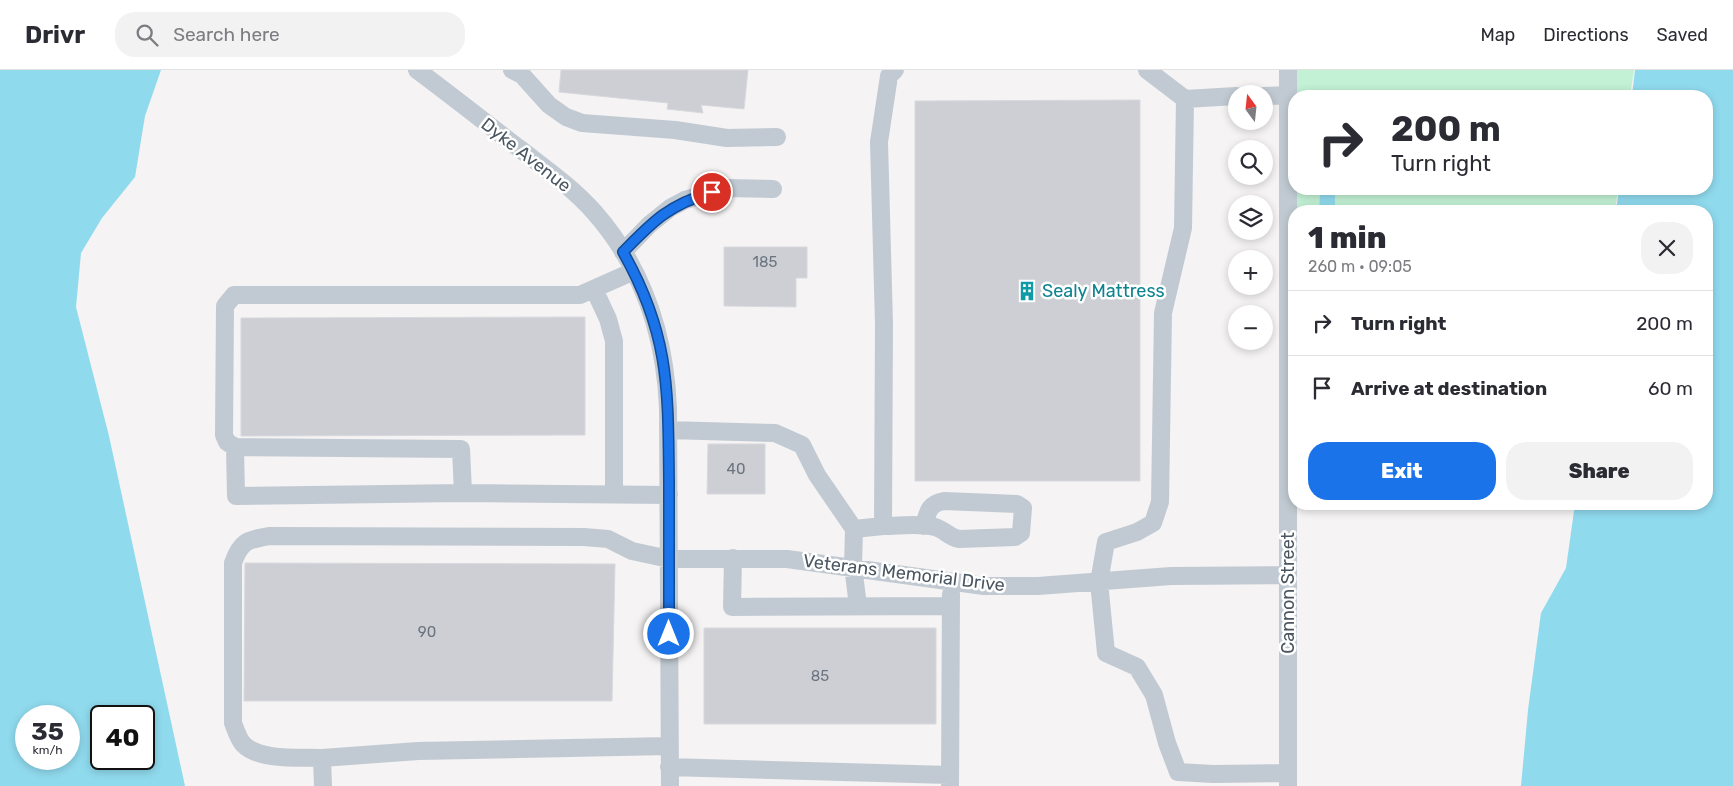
<!DOCTYPE html>
<html lang="en">
<head>
<meta charset="utf-8">
<style>
  :root { --surface:#fff; --page:#f2f2f3; --text:#2b2b33; --muted:#7c7c81; --line:#e1e1e2; --accent:#1a73e8 }
  body { margin:0; font-family:Rubik,sans-serif; background:var(--page); color:var(--text); height:100vh; display:flex; flex-direction:column; font-size:19px; white-space:nowrap }
  * { box-sizing:border-box; margin:0 }
  p { font-size:16px; color:var(--muted) }
  .icon { flex:none; width:28px; height:28px; fill:none; stroke:currentColor; stroke-width:2; stroke-linecap:round; stroke-linejoin:round }
  .map { position:relative; flex:1; overflow:hidden }
  .side { position:absolute; left:1288px; top:135px; width:425px; height:305px; display:flex; flex-direction:column; background:var(--surface); border-radius:20px; box-shadow:0 2px 8px #0003 }
  .side>* { flex:none }
  .banner { position:absolute; left:1288px; top:20px; width:425px; height:105px; border-radius:20px; box-shadow:0 2px 8px #0003; background:#fff; color:var(--text); overflow:hidden }
  .needle { width:32px; rotate:345deg }
  .fabs { position:absolute; left:1228px; top:15px; display:grid; gap:10px }
  .fabs a { display:grid; place-items:center; width:45px; height:45px; border-radius:50%; background:var(--surface); box-shadow:0 2px 8px #0003; font-size:25px }
  .speed { position:absolute; left:15px; top:635px; display:flex; gap:10px; font-size:25px; font-weight:700; text-align:center }
  .speed>* { display:grid; place-content:center; width:65px; height:65px; border-radius:50%; background:var(--surface); box-shadow:0 2px 8px #0003; line-height:1 }
  .speed small { font-size:12px; font-weight:400 }
  .speed .limit { border:2px solid #111; border-radius:8px; background:#fff; color:#111 }
  .pin { position:absolute; display:grid; place-items:center; width:42px; height:42px; color:#fff; margin:-21px; border:2px solid #fff; border-radius:50%; box-shadow:0 1px 5px #0007 }
  .me { position:absolute; width:55px; margin:-28px; rotate:0deg; stroke-linejoin:round; filter:drop-shadow(0 0 4px #0008) }
  .turn { display:flex; align-items:center; gap:18px; height:105px; padding:0 20px; font-size:22px }
  .turn .icon { width:65px; height:65px; stroke-width:2.5 }
  .turn b { display:block; font-size:35px; line-height:42px }
  .round { display:grid; place-items:center; flex:none; width:52px; height:52px; border-radius:20px; background:var(--page) }
  .summary { display:flex; align-items:center; justify-content:space-between; height:85px; padding:0 20px }
  h1 { font-size:30px; font-weight:800; line-height:38px }
  .primary-button { display:flex; gap:10px; margin-top:auto; padding:10px 20px }
  .primary-button a { flex:1; height:58px; border-radius:20px; background:var(--accent); color:#fff; font-size:20px; font-weight:800; line-height:58px; text-align:center }
  .primary-button a+a { background:var(--page); color:var(--text) }
  ul { padding:0; list-style:none }
  li { display:flex; align-items:center; gap:15px; height:65px; padding:0 20px; border-top:1px solid var(--line) }
  li div { flex:1 }
  li b { display:block; font-size:19px }
  li em { font-style:normal }
  header { display:flex; align-items:center; gap:30px; box-sizing:border-box; height:70px; padding:0 25px; background:var(--surface); border-bottom:1px solid var(--line) }
  header strong { font-size:24px }
  nav { display:flex; gap:28px; margin-inline-start:auto; font-size:18px }
  .search { width:350px; height:45px; background:var(--page); display:flex; align-items:center; gap:12px; box-sizing:border-box; padding:0 18px; border-radius:20px; color:var(--muted); font-size:19px }
  .map>svg:first-child { display:block }
  .green { fill:#c3f1d5 }
  .water { fill:#90daee; fill-rule:evenodd }
  .building { fill:#cdcfd5; stroke:#d7d9de }
  .lines { fill:none; stroke-linecap:round; stroke-linejoin:round }
  .minor { stroke:#c1cad2; stroke-width:18 }
  .route-casing { stroke:#114b97; stroke-width:12 }
  .route { stroke:#1a73e8; stroke-width:9 }
  .labels { text-anchor:middle; stroke-width:5; stroke-linejoin:round; paint-order:stroke }
  .number-label { font-size:15px; fill:#6b747e }
  .street-label { font-size:18px; fill:#4a5661; stroke:#fff }
  .culture-label { font-size:18px; fill:#0d838f; stroke:#fff; text-anchor:start }
</style>
</head>
<body>
<header>
<strong>Drivr</strong>
<div class="search"><svg class="icon" aria-label="search" viewBox="0 0 24 24"><circle cx="10" cy="10" r="6"/><path d="M15 15l6 6"/></svg>Search here</div>
<nav><a>Map</a><a>Directions</a><a>Saved</a></nav>
</header>
<div class="map">
<svg width="1733" height="716" viewBox="0 0 1733 716">
  <rect width="100%" height="100%" fill="#f5f3f3"/>
  <path class="green" d="M1295,0h339l-4,26h-335z
    M1296,119h24l-1,22h-22z
    M1335,119h283l-3,22h-280z"/>
  <path class="water" d="M0,0h161l-16,46 -10,61 -33,41 -21,35 -5,54 33,129 76,350h-185zM26,646h43v43h-43zM101,646h43v43h-43z
    M1635,0h98v716h-212l7,-76 13,-97 25,-45 9,-64h131v-293h-90l3,-22h87v-93h-74z
    M1320,119h15v22h-16z"/>
  <path class="building" d="M561,0h187l-4,39 -43,-4 2,8 -36,-4 1,-6 -109,-11z
    M1140,30v381h-225v-380z
    M724,177h83v31h-11v29l-72,-1z
    M585,247v118l-344,1v-118z
    M708,374h57v50h-58z
    M245,493l370,1 -3,137h-368z
    M704,558h232v96h-232z"/>
  <g class="lines">
    <path class="minor" d="M417,0c35,26 69,53 103,79 26,20 53,39 75,64 48,55 70,123 73,195l2,378
      M512,0l10,5 27,30 17,12 16,6 93,7 52,8 50,-1
      M1147,0l38,29
      M1236,26l-51,3 -2,129 -20,85 -3,189 -7,21 -16,9 -31,10 -7,40 7,71 31,14 17,28 13,48 11,29 35,2 75,-1
      M1264,26l24,-1
      M623,182l26,-27 21,-17 15,-8 41,-12 47,1
      M634,201l-54,24h-346l-9,11 -1,129 3,7 8,5 226,2 2,44 206,2
      M594,219l14,30 6,22v153
      M668,360l107,3 27,12 15,30 37,54
      M235,377l1,49 227,-3
      M883,456c17,0 36,-3 52,1 10,3 14,10 24,12l56,-2 6,-4 2,-25 -6,-4 -73,-3c-16,3 -16,11 -20,25
      M733,488l-1,49 219,-1
      M858,536l-5,-40 1,-37 29,-3 1,-202 -5,-182 10,-66 6,-6
      M322,688l96,-7 251,-5
      M669,697l280,8
      M323,716l-1,-28c-22,-1 -63,3 -79,-14 -5,-6 -7,-14 -10,-21v-160c8,-22 14,-23 36,-27l315,1 24,2 24,12 37,8h118l197,27h54l133,-10 117,-1
      M950,716l1,-192
      M1288,716v-716"/>
  </g>
  <g class="lines">
    <defs>
      <path id="route" d="M669,564c0,-51 0,-101 0,-152 -1,-92 1,-147 -46,-230 31,-32 46,-47 89,-60"/>
    </defs>
    <use href="#route" class="route-casing"/>
    <use href="#route" class="route"/>
  </g>
  <defs>
    <symbol id="building-bare" viewBox="-9 -9 18 18"><path d="M-4-6H4V6H1V3H-1V6H-4ZM-2.5-4.3h1.7v1.8h-1.7ZM.8-4.3h1.7v1.8H.8ZM-2.5-1h1.7V.8h-1.7ZM.8-1h1.7V.8H.8Z" fill="#0f9aa8" stroke="#fff" stroke-width="2.5" paint-order="stroke"/></symbol>
  </defs>
  <g fill-rule="evenodd">
    <use href="#building-bare" x="1013" y="207" width="28" height="28"/>
  </g>
  <g class="labels">
    <g class="number-label">
      <text x="765" y="197">185</text>
      <text x="736" y="404">40</text>
      <text x="427" y="567">90</text>
      <text x="820" y="611">85</text>
    </g>
    <g class="street-label">
      <text transform="translate(526 85) rotate(38)" y="6">Dyke Avenue</text>
      <text transform="translate(904 503) rotate(7)" y="6">Veterans Memorial Drive</text>
      <text transform="translate(1288 523) rotate(-90)" y="6">Cannon Street</text>
    </g>
    <g class="culture-label">
      <text x="1042" y="227">Sealy Mattress</text>
    </g>
  </g>
</svg>
<div class="fabs">
<a><svg class="needle" viewBox="-14 -14 28 28"><path d="M0-13l5 13h-10z" fill="#e53935"/><path d="M0 13l5-13h-10z" fill="#7c7c81"/></svg></a>
<a><svg class="icon" aria-label="search" viewBox="0 0 24 24"><circle cx="10" cy="10" r="6"/><path d="M15 15l6 6"/></svg></a>
<a><svg class="icon" aria-label="layers" viewBox="0 0 24 24"><path d="M12 4l9 5-9 5-9-5zM3 14l9 5 9-5"/></svg></a>
<a>+</a>
<a>−</a>
</div>
<div class="speed"><div>35<small>km/h</small></div><div class="limit">40</div></div>
<div class="pin" style="left:712px;top:122px;background:#d93025"><svg class="icon" aria-label="arrive" viewBox="0 0 24 24"><path d="M6 21V4h12l-3 4 3 4H6"/></svg></div>
<svg class="me" style="left:669px;top:564px" viewBox="-20 -20 40 40"><circle r="17" fill="#1a73e8" stroke="#fff" stroke-width="3"/><path d="M0-11L8 9 0 5-8 9z" fill="#fff"/></svg>
<div class="banner">
<div class="turn"><svg class="icon" aria-label="right" viewBox="0 0 24 24"><path d="M7 20v-9h11M14 6l5 5-5 5"/></svg><div><b>200 m</b>Turn right</div></div>
</div>
<section class="side">
<div class="summary"><div><h1>1 min</h1><p>260 m · 09:05</p></div><a class="round"><svg class="icon" aria-label="close" viewBox="0 0 24 24"><path d="M6 6l12 12M18 6L6 18"/></svg></a></div>
<ul>
<li><svg class="icon" aria-label="right" viewBox="0 0 24 24"><path d="M7 20v-9h11M14 6l5 5-5 5"/></svg><div><b>Turn right</b></div><em>200 m</em></li>
<li><svg class="icon" aria-label="arrive" viewBox="0 0 24 24"><path d="M6 21V4h12l-3 4 3 4H6"/></svg><div><b>Arrive at destination</b></div><em>60 m</em></li>
</ul>
<div class="primary-button"><a>Exit</a><a>Share</a></div>
</section>
</div>
</body>
</html>
